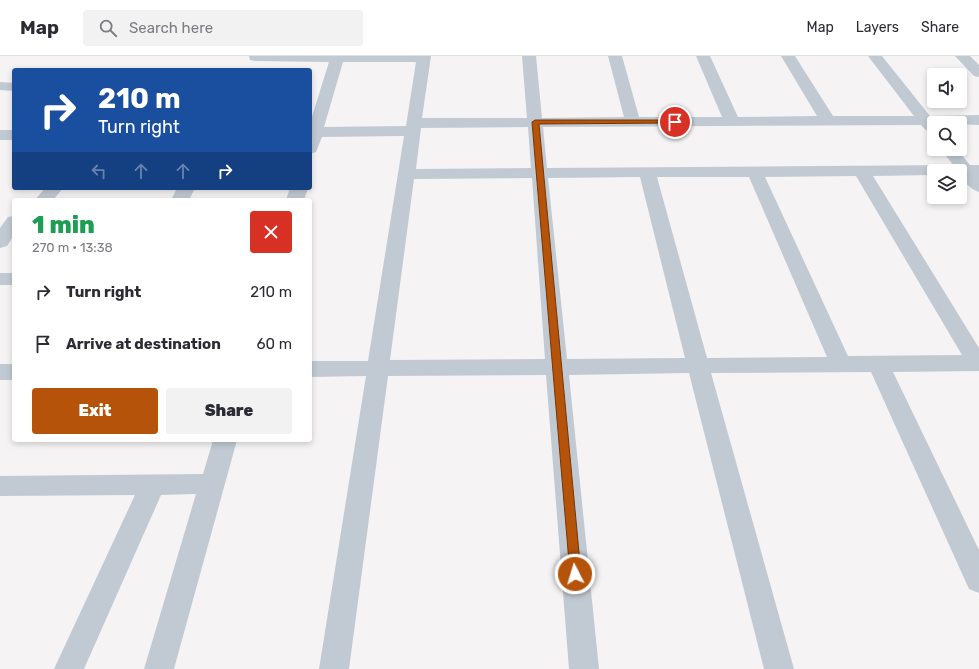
<!DOCTYPE html>
<html lang="en">
<head>
<meta charset="utf-8">
<style>
  :root { --surface:#fff; --page:#f2f2f3; --text:#2b2b33; --muted:#7c7c81; --line:#e1e1e2; --accent:#b45309 }
  body { margin:0; font-family:Rubik,sans-serif; background:var(--page); color:var(--text); height:100vh; display:flex; flex-direction:column; font-size:15px; white-space:nowrap }
  * { box-sizing:border-box; margin:0 }
  p { font-size:13px; color:var(--muted) }
  .icon { flex:none; width:22px; height:22px; fill:none; stroke:currentColor; stroke-width:2; stroke-linecap:round; stroke-linejoin:round }
  .map { position:relative; flex:1; overflow:hidden }
  .side { position:absolute; left:12px; top:142px; width:300px; height:244px; display:flex; flex-direction:column; background:var(--surface); border-radius:4px; box-shadow:0 2px 6px #0003 }
  .side>* { flex:none }
  .guide { position:absolute; left:12px; top:12px; width:300px; height:122px; border-radius:4px; box-shadow:0 2px 6px #0003; background:#1a4fa0; color:#fff; overflow:hidden }
  .fabs { position:absolute; left:927px; top:12px; display:grid; gap:8px }
  .fabs a { display:grid; place-items:center; width:40px; height:40px; border-radius:4px; background:var(--surface); box-shadow:0 2px 6px #0003; font-size:20px }
  .pin { position:absolute; display:grid; place-items:center; width:34px; height:34px; color:#fff; margin:-17px; border:2px solid #fff; border-radius:50%; box-shadow:0 1px 4px #0007 }
  .me { position:absolute; width:44px; margin:-22px; rotate:355deg; stroke-linejoin:round; filter:drop-shadow(0 0 3px #0008) }
  .turn { display:flex; align-items:center; gap:14px; height:84px; padding:0 20px; font-size:18px }
  .turn .icon { width:52px; height:52px; stroke-width:2.5 }
  .turn b { display:block; font-size:28px; line-height:34px }
  .lanes { display:flex; align-items:center; height:38px; padding:0 20px; background:#0003; justify-content:center; gap:20px; direction:ltr }
  .lanes .off { opacity:.35 }
  .round { display:grid; place-items:center; flex:none; width:42px; height:42px; border-radius:4px; background:var(--page) }
  .headline { display:flex; align-items:center; justify-content:space-between; height:68px; padding:0 20px }
  h1 { font-size:24px; font-weight:800; line-height:30px; color:#1e9e55 }
  .button { display:flex; gap:8px; margin-top:auto; padding:8px 20px }
  .button a { flex:1; height:46px; border-radius:4px; background:var(--accent); color:#fff; font-size:16px; font-weight:800; line-height:46px; text-align:center }
  .button a+a { background:var(--page); color:var(--text) }
  ul { padding:0; list-style:none }
  li { display:flex; align-items:center; gap:12px; height:52px; padding:0 20px }
  li div { flex:1 }
  li b { display:block; font-size:15px }
  li em { font-style:normal }
  header { display:flex; align-items:center; gap:24px; box-sizing:border-box; height:56px; padding:0 20px; background:var(--surface); border-bottom:1px solid var(--line) }
  header strong { font-size:19px }
  nav { display:flex; gap:22px; margin-inline-start:auto; font-size:14px }
  .search { width:280px; height:36px; background:var(--page); display:flex; align-items:center; gap:10px; box-sizing:border-box; padding:0 14px; border-radius:4px; color:var(--muted); font-size:15px }
  .map>svg:first-child { display:block }
  .lines { fill:none; stroke-linecap:round; stroke-linejoin:round }
  .street { fill:#c1cad2; fill-rule:evenodd }
  .route { fill:#b45309; stroke:#753606 }
</style>
</head>
<body>
<header>
<strong>Map</strong>
<div class="search"><svg class="icon" aria-label="search" viewBox="0 0 24 24"><circle cx="10" cy="10" r="6"/><path d="M15 15l6 6"/></svg>Search here</div>
<nav><a>Map</a><a>Layers</a><a>Share</a></nav>
</header>
<div class="map">
<svg width="979" height="613" viewBox="0 0 979 613">
  <rect width="100%" height="100%" fill="#f5f3f3"/>
  <g class="lines">
    <path class="street" d="M249,0h182l-9,62h105l-5,-62h14l6,62 82,-1 -16,-61h14l17,61h83l-26,-61h14l28,61 79,-1 -36,-60h14l38,60h81l-46,-60h14l48,60 49,-1v10l-45,-2v8c-6,1 -9,-1 -13,-6l-378,2 4,41 406,-3 -12,-16h16l13,16h9v27c-8,-2 -19,-13 -19,-21h-26v4l-61,1 106,172v23l-86,1 86,178v43l-10,-4 -98,-217 -160,1 83,296h-30l-75,-296 -120,2 30,294h-30l-23,-294 -158,1 -39,293h-30l47,-293 -56,1v-16h58l36,-225 -82,1 -6,15 -6,2v-31l19,-61 -74,-1 -5,-1zM343,6h73l-10,64 -82,1zM528,71l3,41 -115,1 5,-41zM856,120l106,179 -114,1 -83,-179zM640,121l45,181 -118,1 -19,-181zM657,121h92l78,180 -120,1zM532,122l13,181 -155,1 24,-181z
      M955,0h15l9,9v12l-5,-1z
      M0,26l14,1v8l-14,-1z
      M0,74h14v10h-14z
      M45,132h18l-10,12h-18z
      M177,132h18l-6,12h-18z
      M290,132h18l-4,12h-18z
      M14,160v19l-7,11 -7,2v-20l8,-11z
      M0,217h14v12h-14z
      M0,308h14v16h-14z
      M213,384h24l-63,229h-30l52,-175 -35,1 -77,174h-30l81,-174 -135,1v-20l203,-2z"/>
  </g>
  <path class="route" d="M535,64h140l3,2 -3,1 -136,1 42,450 -2,3 -4,2 -4,-2 -1,-3 -38,-452z"/>
</svg>
<div class="fabs">
<a><svg class="icon" aria-label="sound" viewBox="0 0 24 24"><path d="M4 9h4l5-4v14l-5-4H4zM17 9q2 3 0 6"/></svg></a>
<a><svg class="icon" aria-label="search" viewBox="0 0 24 24"><circle cx="10" cy="10" r="6"/><path d="M15 15l6 6"/></svg></a>
<a><svg class="icon" aria-label="layers" viewBox="0 0 24 24"><path d="M12 4l9 5-9 5-9-5zM3 14l9 5 9-5"/></svg></a>
</div>
<div class="pin" style="left:675px;top:66px;background:#d93025"><svg class="icon" aria-label="arrive" viewBox="0 0 24 24"><path d="M6 21V4h12l-3 4 3 4H6"/></svg></div>
<svg class="me" style="left:575px;top:518px" viewBox="-20 -20 40 40"><circle r="17" fill="#b45309" stroke="#fff" stroke-width="3"/><path d="M0-11L8 9 0 5-8 9z" fill="#fff"/></svg>
<div class="guide">
<div class="turn"><svg class="icon" aria-label="right" viewBox="0 0 24 24"><path d="M7 20v-9h11M14 6l5 5-5 5"/></svg><div><b>210 m</b>Turn right</div></div>
<div class="lanes"><svg class="icon off" aria-label="left" viewBox="0 0 24 24"><path d="M17 20v-9H6M10 6l-5 5 5 5"/></svg><svg class="icon off" aria-label="ahead" viewBox="0 0 24 24"><path d="M12 20V5M6 11l6-6 6 6"/></svg><svg class="icon off" aria-label="ahead" viewBox="0 0 24 24"><path d="M12 20V5M6 11l6-6 6 6"/></svg><svg class="icon" aria-label="right" viewBox="0 0 24 24"><path d="M7 20v-9h11M14 6l5 5-5 5"/></svg></div>
</div>
<section class="side">
<div class="headline"><div><h1>1 min</h1><p>270 m · 13:38</p></div><a class="round" style="background:#d93025;color:#fff"><svg class="icon" aria-label="close" viewBox="0 0 24 24"><path d="M6 6l12 12M18 6L6 18"/></svg></a></div>
<ul>
<li><svg class="icon" aria-label="right" viewBox="0 0 24 24"><path d="M7 20v-9h11M14 6l5 5-5 5"/></svg><div><b>Turn right</b></div><em>210 m</em></li>
<li><svg class="icon" aria-label="arrive" viewBox="0 0 24 24"><path d="M6 21V4h12l-3 4 3 4H6"/></svg><div><b>Arrive at destination</b></div><em>60 m</em></li>
</ul>
<div class="button"><a>Exit</a><a>Share</a></div>
</section>
</div>
</body>
</html>
